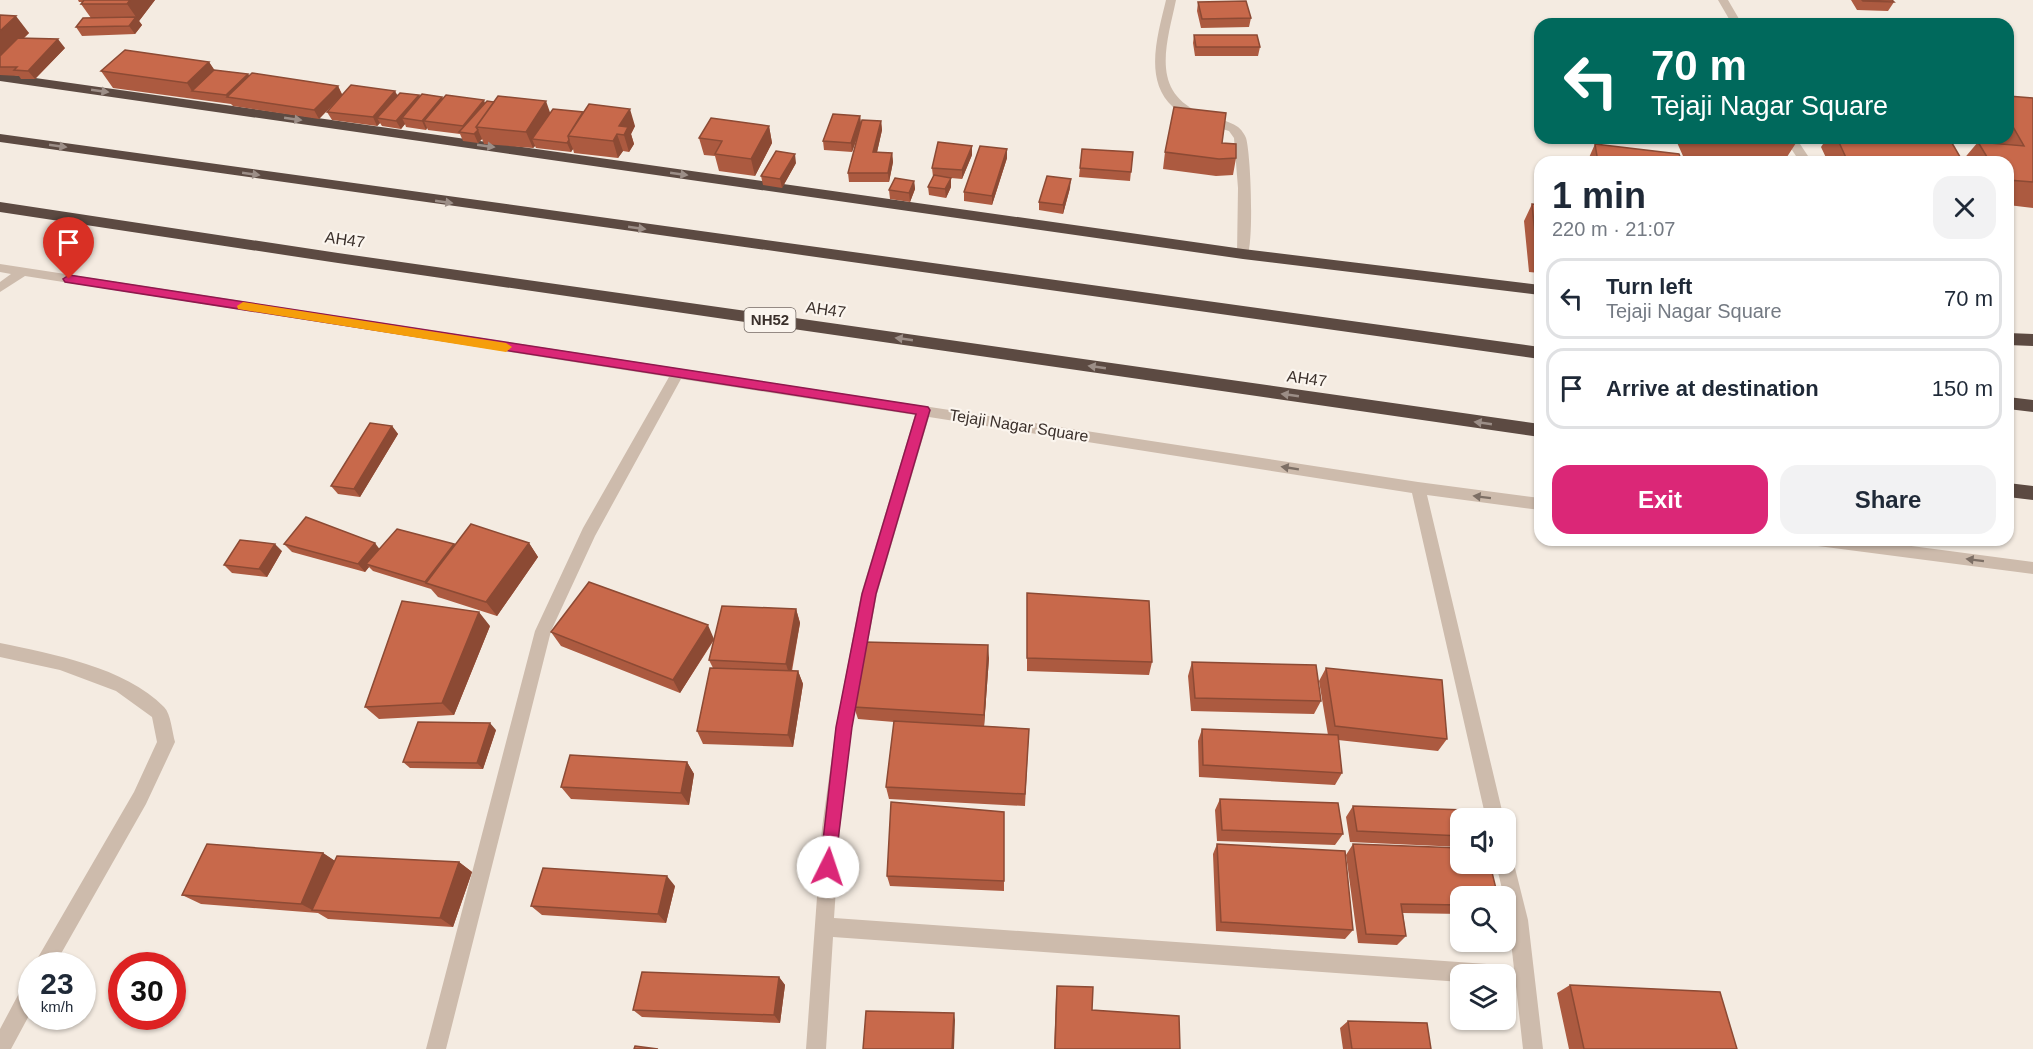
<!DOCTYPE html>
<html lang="en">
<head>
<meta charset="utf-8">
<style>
  :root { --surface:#fff; --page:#f2f2f3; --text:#1f2937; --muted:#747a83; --line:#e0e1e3; --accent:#db2777 }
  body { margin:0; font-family:Helvetica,sans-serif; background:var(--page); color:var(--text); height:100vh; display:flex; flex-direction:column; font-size:22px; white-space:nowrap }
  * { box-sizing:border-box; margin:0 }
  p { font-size:20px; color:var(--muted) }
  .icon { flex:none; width:33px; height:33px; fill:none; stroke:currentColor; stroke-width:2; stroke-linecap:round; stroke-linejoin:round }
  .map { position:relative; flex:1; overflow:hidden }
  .side { position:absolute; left:1534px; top:156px; width:480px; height:390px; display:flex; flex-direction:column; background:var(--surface); border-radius:18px; box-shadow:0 2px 4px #0004 }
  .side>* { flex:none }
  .hud { position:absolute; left:1534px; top:18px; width:480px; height:126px; border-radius:18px; box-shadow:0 2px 4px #0004; background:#00695c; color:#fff; overflow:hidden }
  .fabs { position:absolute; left:1450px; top:808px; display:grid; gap:12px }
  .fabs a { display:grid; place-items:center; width:66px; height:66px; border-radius:12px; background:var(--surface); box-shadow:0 2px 4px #0004; font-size:30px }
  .speed { position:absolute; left:18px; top:952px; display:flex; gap:12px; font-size:30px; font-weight:700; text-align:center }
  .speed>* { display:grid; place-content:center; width:78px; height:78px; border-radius:50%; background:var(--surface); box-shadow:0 2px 4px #0004; line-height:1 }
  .speed small { font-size:15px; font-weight:400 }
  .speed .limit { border:9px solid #d22; background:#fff; color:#111 }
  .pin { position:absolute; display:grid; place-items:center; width:51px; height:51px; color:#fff; margin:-62px -26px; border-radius:50% 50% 50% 0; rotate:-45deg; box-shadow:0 0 6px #0007 }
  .pin .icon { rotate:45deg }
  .me { position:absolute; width:66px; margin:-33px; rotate:4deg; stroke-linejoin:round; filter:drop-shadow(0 0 4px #0008) }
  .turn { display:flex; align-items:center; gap:21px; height:126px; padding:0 18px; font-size:27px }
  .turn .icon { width:78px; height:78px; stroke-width:2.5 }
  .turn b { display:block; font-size:42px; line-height:51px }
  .round { display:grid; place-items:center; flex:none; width:63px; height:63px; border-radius:18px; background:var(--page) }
  .head { display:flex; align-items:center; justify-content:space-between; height:102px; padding:0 18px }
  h1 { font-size:36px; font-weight:700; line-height:45px }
  .button { display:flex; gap:12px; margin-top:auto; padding:12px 18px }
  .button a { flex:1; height:69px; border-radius:18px; background:var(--accent); color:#fff; font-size:24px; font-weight:700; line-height:69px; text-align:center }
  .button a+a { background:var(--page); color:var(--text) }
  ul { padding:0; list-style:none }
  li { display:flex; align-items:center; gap:18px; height:81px; margin:0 12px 9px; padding:0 6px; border:3px solid var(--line); border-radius:18px }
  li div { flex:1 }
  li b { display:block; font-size:22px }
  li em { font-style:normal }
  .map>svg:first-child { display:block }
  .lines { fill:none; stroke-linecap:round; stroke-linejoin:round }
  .minor { fill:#cdbbac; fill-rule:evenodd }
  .highway { fill:#5c4a42; fill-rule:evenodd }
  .wall { fill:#ac5a40 }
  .shaded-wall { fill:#8c4a34 }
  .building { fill:#c8694b; stroke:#8c4a34; stroke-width:1.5 }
  .oneway { fill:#9c8e87 }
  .oneway2 { fill:#7d6f65 }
  .route { fill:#db2777; stroke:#8e194d; stroke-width:1.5 }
  .slow { fill:#f59e0b }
  .labels { text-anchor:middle; stroke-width:4.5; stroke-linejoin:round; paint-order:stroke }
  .shield { fill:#fbf5ee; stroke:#756b66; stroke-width:1.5 }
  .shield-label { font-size:15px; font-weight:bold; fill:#3b302b }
  .street-label { font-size:16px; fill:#3b302b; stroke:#fbf5ee }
</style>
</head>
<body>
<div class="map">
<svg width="2033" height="1049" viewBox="0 0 2033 1049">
  <rect width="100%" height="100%" fill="#f4ebe1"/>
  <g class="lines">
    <path class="minor" d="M1166,0h10c-9,43 -26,90 23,112 12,5 29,8 39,15 3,2 7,8 8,11 5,17 8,105 1,119h-8l-2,-3 1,-66 -4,-50 -5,-7c-17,-6 -42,-11 -56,-24 -30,-27 -15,-73 -7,-107z
      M1718,0h10l14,24h-10z
      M1784,138h12l16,24h-12z
      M0,264l1418,218 122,16v12l-113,-15 77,324h-18l-74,-326 -483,-76 -52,177 -25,133 -12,101 -6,90 667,47 7,3 3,7 -3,7 -2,1v-8h-45v7l-628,-45 -7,112h-20l16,-221 14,-101 25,-133 54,-179 -234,-36 -86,157 -44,95 -105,418h-20l109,-418 48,-103 86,-151 -644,-101 -25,16v-10l11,-8 -11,-2z
      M1810,540h56l167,22v12l-215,-28 -5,-2z
      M0,643c52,11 125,24 164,64 7,7 8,25 11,35l-29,62 -92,162h-21l101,-174 23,-50 -5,-25 -36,-26 -56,-21 -60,-13z
      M1506,855l5,3 3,6 14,56 15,129h-20l-17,-152h-2l-8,-33h10z
      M32,980v30l-21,39h-11v-20l25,-47z"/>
    <path class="highway" d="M0,73l1243,176 297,36v10l-297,-36 -1243,-178z
      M0,134l1540,213v12l-1540,-217z
      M0,202l338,51 1202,171v13l-1202,-174 -338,-51z
      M2008,333l25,1v12l-25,-1z
      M2008,397l25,3v12l-25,-3z
      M2008,483l25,3v14l-25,-3z"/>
  </g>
  <path class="wall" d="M78,0h77l-16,21 3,4 -7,9 -53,2 -6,-9 15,-9 -10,-14 2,-2h-4z
    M1851,0h41l2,2 -6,9 -31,-1z
    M1198,2l53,16 -2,9 -48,1 -4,-17z
    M0,15l29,18 -5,5 41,10 -30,31h-14l-2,-3 -19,-1z
    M1194,35l66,12 -2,9h-63l-2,-13z
    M209,62l5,8 34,4 1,2 89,10 4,8 77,1 1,2h22l1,2 42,4 150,23 -4,8 3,10 -5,8 -6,-1 -5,7 -44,-5 -1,-4 -2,3 -35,-4 -1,-2 -2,2 -49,-4 -2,-5 -4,4 -15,-2 -3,-7 -32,-4 -1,-2 -1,2 -20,-3 -1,-3 -4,5 -19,-3 -2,-3 -3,3 -45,-6 -5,-8 12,-14 -20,21 -86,-13 -2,-2 -118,-16 -12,-17z
    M2008,96l25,2v110l-25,-3v-43h-180l-7,-15 6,-9h89l2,3 44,20 16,-19 11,1 -3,-5h22z
    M860,116l1,7 20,-2 1,9 -5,22 15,1 1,9 -4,20h-40l-1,-9 10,-37 -6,16 -28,-2 -1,-9z
    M769,126l3,17 -17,33 -36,-5 -4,-15 -11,-1 -5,-17z
    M1675,138h119l2,5 -11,17 -102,-4z
    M1222,143l14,15 -3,17 -17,1 -53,-7 2,-17z
    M1595,144l87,18h-95z
    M1007,149v9l-15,47 -28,-4v-9z
    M1082,149l51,3 -3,29 -51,-4z
    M972,155l-10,24 -11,-1v9l-5,11 -17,-3 -1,-8 5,-10 -1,-9z
    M796,163l-14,25 -19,-3 -2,-9z
    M914,181l1,8 -5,13 -20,-3 -1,-9z
    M1070,188l-7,26 -24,-4v-8z
    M1532,204l8,1v68l-11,-1 -5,-51z
    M392,426l6,8 -38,63 -22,-3 -7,-8z
    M529,543l9,14 -41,59 -59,-19 -7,-8 -58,-18 -4,-4 -4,5 -73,-20 -8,-8 96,5 74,-5 1,1z
    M282,551l-15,26 -35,-4 -8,-8z
    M1027,593l125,69 -3,13 -122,-4z
    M796,609l4,14 -8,48h6l5,13 -10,63 -90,-3 -6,-13 16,-63 -4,-8 5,-20 -34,53 -119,-47 -10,-14 163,7z
    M490,626l-36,89 -75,4 -14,-12z
    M989,658l-5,68 45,3 -4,77 -136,-7 -3,-12 8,-65 -36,-3 -4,-12z
    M1192,662l129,39 -7,13 -123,-3 -3,-35z
    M1326,668l121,71 -9,12 -100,-11 4,33 -7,12 -136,-8 -1,-36 4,-12 126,6 -9,-54z
    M496,730l-13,39 -73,-1 -7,-6z
    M687,762l7,12 -5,31 -118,-6 -10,-12z
    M1220,799l123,35 -8,11 -118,-4 -2,-31z
    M1353,806l108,13v28l-111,-5 -4,-25z
    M1004,812v79l-114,-5 -3,-10z
    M1217,844l136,86 -8,9 -129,-8 -3,-77z
    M1353,844l108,53v17l-58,-1 3,23 -9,9 -39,-2 -12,-88z
    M323,853l12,8 124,1 13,10 -19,55 -125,-8 -10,-6 -117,-9 -19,-9z
    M675,886l-9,37 -124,-8 -11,-9z
    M779,977l6,8 -5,38 -138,-6 -9,-7z
    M1570,985l167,64h-168l-12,-56z
    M1057,986l35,24 88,39h-126l2,-52z
    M1348,1021l83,28h-88l-3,-21z"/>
  <path class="shaded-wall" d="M130,0h25l-16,21 3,4 -7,9 -6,-8 7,-9 -9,-13z
    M16,16l13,17 -29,27v-29z
    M58,39l7,9 -30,31 -7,-8z
    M209,62l11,16 -28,13 -5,-8z
    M248,74l5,9 -26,14 -1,-2z
    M338,86l4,9 -23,24 -5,-9z
    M395,91l5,9 -23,18 3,5 -3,3 -4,-9z
    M419,95l4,9 -21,14 3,6 -4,5 -5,-8z
    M442,97l4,9 -22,15 3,7 -1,2 -4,-9z
    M484,100l3,9 -21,24 -3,-7z
    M546,101l6,17 -20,21 3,7 -2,2 -7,-16z
    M630,109l5,17 -4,8 3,10 -5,8 -5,-17 -5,-9z
    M860,116l1,9 -9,27 -1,-9z
    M881,121l1,9 -7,31 -2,-9z
    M769,126l3,17 -17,33 -4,-17z
    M478,130l4,9 -4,4 -4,-9z
    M617,134l6,17 -5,7 -5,-17z
    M569,140l4,9 -2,3 -4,-9z
    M972,146v9l-10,24v-9z
    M1007,149v9l-15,47v-9z
    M892,153l1,9 -4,20 -1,-9z
    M795,154l1,9 -14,25 -2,-9z
    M951,178v9l-5,11 -1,-9z
    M1071,179l-1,9 -7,26v-9z
    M914,181l1,8 -5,13 -1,-9z
    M392,426l6,8 -38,63 -6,-8z
    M375,543l6,8 -15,13 3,3 -4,5 -7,-8z
    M529,543l9,14 -41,59 -11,-14z
    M275,544l7,7 -15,26 -8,-8z
    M454,544l6,7 -34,32 5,6 -6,-7z
    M796,609l4,14 -10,54 -4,-13z
    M479,612l11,14 -36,89 -12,-12z
    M708,625l6,14 -34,54 -7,-13z
    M988,645l1,13 -5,69v-12z
    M798,671l5,13 -10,63 -5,-12z
    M490,723l6,7 -13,39 -6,-6z
    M687,762l7,12 -5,31 -8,-12z
    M323,853l15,10 -26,47 6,3 -17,-9z
    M459,862l13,10 -19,55 -13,-9z
    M667,876l8,10 -9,37 -8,-9z
    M779,977l6,8 -5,38 -6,-8z
    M954,1013l1,7 -1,29h-2z"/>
  <path class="building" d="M84,0h46l-3,4h-46z
    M1862,0h30l2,2 -31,-1z
    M1246,1l5,17 -49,1 -4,-17z
    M0,15l16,1 -16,15z
    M136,17l-7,9 -53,1 7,-9z
    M1194,35h63l3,12h-64z
    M18,38l40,1 -30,32 -14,-1 3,-3h-17v-11z
    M125,50l84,12 -22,21 -86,-12z
    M214,70l34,4 -22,21 -34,-4z
    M252,73l86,13 -24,24 -87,-13z
    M351,85l44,6 -22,26 -46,-5z
    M400,93l19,2 -23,26 -19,-3z
    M422,94l20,3 -20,24 -20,-3z
    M446,95l38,5 -21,26 -39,-5z
    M498,96l48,5 -20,31 -50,-5z
    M2008,96l25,2v84l-25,-2v-18h-18l-12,-20 46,4 -16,-28z
    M487,101l7,1 -18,25 2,3 -4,4 -15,-2z
    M589,104l41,5 -11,17 9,1 -4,8 -7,-1 -4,7 -45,-5z
    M1174,107l52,6 -4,30 14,1v14l-17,1 -54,-7z
    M553,109l30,3 -15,24 1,4 -2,3 -35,-4z
    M833,114l27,2 -9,27 -28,-2z
    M711,118l58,8 -18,33 -36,-5 7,-13 -23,-3z
    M862,120l19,1 -8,31 19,1 -4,20h-40z
    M1692,138h102l2,5 -103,-4z
    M1837,138h79l2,3 34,2 11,19 -41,-2 1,2h-75z
    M938,142l34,4 -10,24 -30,-2z
    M1595,144l84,10 3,8h-84z
    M980,146l27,3 -15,47 -28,-4z
    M1082,149l51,3 -2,20 -51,-4z
    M776,151l19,3 -15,25 -19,-3z
    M934,175l17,3 -6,11 -17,-2z
    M1047,176l24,3 -8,26 -24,-3z
    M895,178l19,3 -5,12 -20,-3z
    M1532,204l8,1v50h-3z
    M370,423l22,3 -38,63 -23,-3z
    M306,517l69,26 -17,21 -74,-20z
    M471,524l58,19 -43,59 -60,-19z
    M397,529l57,15 -29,38 -59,-18z
    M240,540l35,4 -16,25 -35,-4z
    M589,582l119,43 -35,55 -122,-48z
    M1027,593l122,8 3,61 -125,-4z
    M402,601l77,11 -37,91 -77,4z
    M722,606l74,3 -10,55 -77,-4z
    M864,642l124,3 -4,70 -130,-8z
    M1192,662l124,3 5,36 -126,-3z
    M710,668l88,3 -10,64 -91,-4z
    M1326,668l116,12 5,59 -112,-13z
    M894,721l135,8 -4,65 -139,-7z
    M418,722l72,1 -13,40 -74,-1z
    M1202,729l136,6 4,38 -139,-8z
    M570,755l117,7 -6,31 -120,-6z
    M1220,799l118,4 5,31 -121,-4z
    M891,802l113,10v69l-117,-5z
    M1353,806l140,5 2,8h-34v17l-104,-5z
    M207,844l116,9 -22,51 -119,-9z
    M1217,844l128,7 8,79 -132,-8z
    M1353,844l108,4v16h29l8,33h-37v8l-60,-1 5,32 -40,-2z
    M337,856l122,6 -19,56 -128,-8z
    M543,868l124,8 -9,38 -127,-8z
    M642,972l137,5 -5,38 -141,-5z
    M1570,985l150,7 17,57h-153z
    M1057,986l36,1 -1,23 87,6 1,33h-125z
    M866,1011l88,2 -2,36h-89z
    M1348,1021l79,2 4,26h-79z
    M635,1046l23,3h-24z"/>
  <defs><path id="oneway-solid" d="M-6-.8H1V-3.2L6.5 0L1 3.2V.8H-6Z" transform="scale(1.5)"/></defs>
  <g class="oneway">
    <use href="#oneway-solid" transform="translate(100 91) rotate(8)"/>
    <use href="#oneway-solid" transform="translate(293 119) rotate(8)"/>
    <use href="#oneway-solid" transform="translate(58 146) rotate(8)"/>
    <use href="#oneway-solid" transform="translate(486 146) rotate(8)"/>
    <use href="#oneway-solid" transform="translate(251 174) rotate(8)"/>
    <use href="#oneway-solid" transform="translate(679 174) rotate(8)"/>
    <use href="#oneway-solid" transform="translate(444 202) rotate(8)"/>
    <use href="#oneway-solid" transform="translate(637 228) rotate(8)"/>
    <use href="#oneway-solid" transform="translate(904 339) rotate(-172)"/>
    <use href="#oneway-solid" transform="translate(1097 367) rotate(-172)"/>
    <use href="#oneway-solid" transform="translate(1290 395) rotate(-172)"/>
    <use href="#oneway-solid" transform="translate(1483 423) rotate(-172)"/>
  </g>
  <g class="oneway2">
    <use href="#oneway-solid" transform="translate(1290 468) rotate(-171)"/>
    <use href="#oneway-solid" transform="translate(1482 497) rotate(-173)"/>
    <use href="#oneway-solid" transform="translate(1975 560) rotate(-173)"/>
  </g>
  <path class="route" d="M69,275l859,132 2,3 -54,184 -24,133 -18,146 -6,3 -6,-3 -2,-6 16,-140 26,-133 54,-180 -851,-132 -2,-3z"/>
  <path class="slow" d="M243,302l263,41 6,4 -6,5 -268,-43 -1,-3z"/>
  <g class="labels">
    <rect class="shield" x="744.5" y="308" width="51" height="24" rx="4.5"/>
    <g class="shield-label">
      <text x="770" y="325">NH52</text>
    </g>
    <g class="street-label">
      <text transform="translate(345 239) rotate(8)" y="6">AH47</text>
      <text transform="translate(826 309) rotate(8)" y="6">AH47</text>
      <text transform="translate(1307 378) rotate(8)" y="6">AH47</text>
      <text transform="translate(1019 425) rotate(9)" y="6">Tejaji Nagar Square</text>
    </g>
  </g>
</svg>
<div class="fabs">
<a><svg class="icon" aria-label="sound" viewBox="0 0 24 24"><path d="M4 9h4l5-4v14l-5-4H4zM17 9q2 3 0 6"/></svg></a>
<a><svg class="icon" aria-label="search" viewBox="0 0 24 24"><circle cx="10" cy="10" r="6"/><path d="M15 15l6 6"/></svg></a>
<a><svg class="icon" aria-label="layers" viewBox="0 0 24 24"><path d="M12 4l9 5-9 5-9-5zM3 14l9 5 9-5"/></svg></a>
</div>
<div class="speed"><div>23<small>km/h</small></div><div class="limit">30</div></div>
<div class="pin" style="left:69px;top:279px;background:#d93025"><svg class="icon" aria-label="arrive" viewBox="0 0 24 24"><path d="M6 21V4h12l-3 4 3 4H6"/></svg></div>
<svg class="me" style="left:828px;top:867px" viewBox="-20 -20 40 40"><circle r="19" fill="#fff"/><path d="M0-13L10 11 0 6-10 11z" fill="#db2777"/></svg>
<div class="hud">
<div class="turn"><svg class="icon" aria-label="left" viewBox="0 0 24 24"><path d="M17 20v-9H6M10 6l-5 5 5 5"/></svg><div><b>70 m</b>Tejaji Nagar Square</div></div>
</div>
<section class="side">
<div class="head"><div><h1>1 min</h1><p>220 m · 21:07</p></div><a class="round"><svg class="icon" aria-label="close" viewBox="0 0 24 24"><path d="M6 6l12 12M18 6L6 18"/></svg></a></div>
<ul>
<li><svg class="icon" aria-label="left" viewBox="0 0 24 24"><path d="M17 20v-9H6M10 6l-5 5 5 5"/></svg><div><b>Turn left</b><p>Tejaji Nagar Square</p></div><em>70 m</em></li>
<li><svg class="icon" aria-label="arrive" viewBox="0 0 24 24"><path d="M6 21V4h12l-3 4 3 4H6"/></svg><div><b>Arrive at destination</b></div><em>150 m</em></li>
</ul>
<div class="button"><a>Exit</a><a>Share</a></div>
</section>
</div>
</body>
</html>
